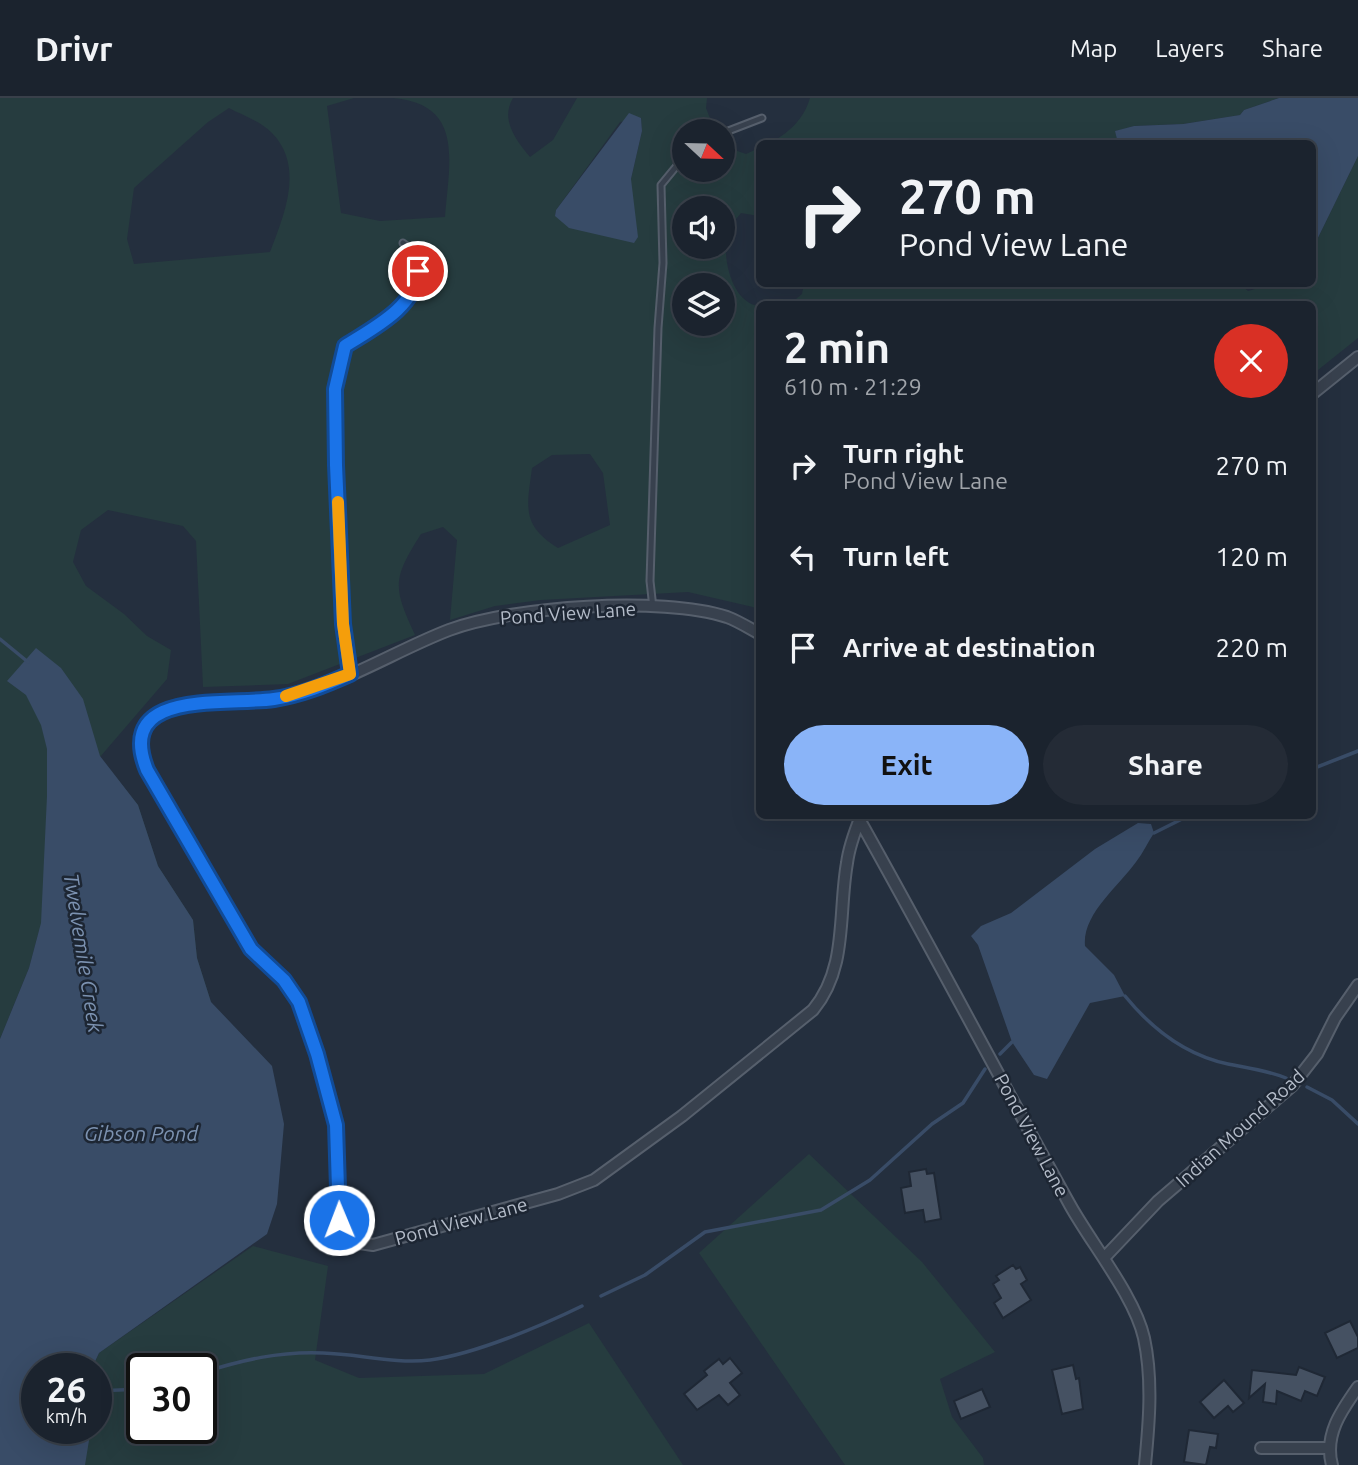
<!DOCTYPE html>
<html lang="en">
<head>
<meta charset="utf-8">
<style>
  :root { --surface:#1b232e; --page:#242b36; --text:#f1f3f6; --muted:#a0a4aa; --line:#39404a; --accent:#8ab4f8 }
  body { margin:0; font-family:Ubuntu,sans-serif; background:var(--page); color:var(--text); height:100vh; display:flex; flex-direction:column; font-size:26px; white-space:nowrap }
  * { box-sizing:border-box; margin:0 }
  p { font-size:23px; color:var(--muted) }
  .icon { flex:none; width:38px; height:38px; fill:none; stroke:currentColor; stroke-width:2; stroke-linecap:round; stroke-linejoin:round }
  .map { position:relative; flex:1; overflow:hidden }
  .sheet { position:absolute; left:756px; top:203px; width:560px; height:518px; display:flex; flex-direction:column; background:var(--surface); border-radius:10px; box-shadow:0 7px 28px #0002,0 0 0 2px var(--line) }
  .sheet>* { flex:none }
  .hud { position:absolute; left:756px; top:42px; width:560px; height:147px; border-radius:10px; box-shadow:0 7px 28px #0002,0 0 0 2px var(--line); background:#1b232e; color:var(--text); overflow:hidden }
  .needle { width:46px; rotate:112deg }
  .controls { position:absolute; left:672px; top:21px; display:grid; gap:14px }
  .controls a { display:grid; place-items:center; width:63px; height:63px; border-radius:50%; background:var(--surface); box-shadow:0 7px 28px #0002,0 0 0 2px var(--line); font-size:35px }
  .speed { position:absolute; left:21px; top:1255px; display:flex; gap:14px; font-size:35px; font-weight:700; text-align:center }
  .speed>* { display:grid; place-content:center; width:91px; height:91px; border-radius:50%; background:var(--surface); box-shadow:0 7px 28px #0002,0 0 0 2px var(--line); line-height:1 }
  .speed small { font-size:18px; font-weight:400 }
  .speed .limit { border:4px solid #111; border-radius:10px; background:#fff; color:#111 }
  .pin { position:absolute; display:grid; place-items:center; width:60px; height:60px; color:#fff; margin:-30px; border:4px solid #fff; border-radius:50%; box-shadow:0 2px 7px #0007 }
  .me { position:absolute; width:77px; margin:-38px; rotate:359deg; stroke-linejoin:round; filter:drop-shadow(0 0 5px #0008) }
  .turn { display:flex; align-items:center; gap:24px; height:147px; padding:0 28px; font-size:32px }
  .turn .icon { width:91px; height:91px; stroke-width:2.5 }
  .turn b { display:block; font-size:49px; line-height:60px }
  .round { display:grid; place-items:center; flex:none; width:74px; height:74px; border-radius:37px; background:var(--page) }
  .summary { display:flex; align-items:center; justify-content:space-between; height:119px; padding:0 28px }
  h1 { font-size:42px; font-weight:600; line-height:52px }
  .action { display:flex; gap:14px; margin-top:auto; padding:14px 28px }
  .action a { flex:1; height:80px; border-radius:42px; background:var(--accent); color:#111; font-size:28px; font-weight:600; line-height:80px; text-align:center }
  .action a+a { background:var(--page); color:var(--text) }
  ul { padding:0; list-style:none }
  li { display:flex; align-items:center; gap:21px; height:91px; padding:0 28px }
  li div { flex:1 }
  li b { display:block; font-size:26px }
  li em { font-style:normal }
  header { display:flex; align-items:center; gap:42px; box-sizing:border-box; height:98px; padding:0 35px; background:var(--surface); border-bottom:2px solid var(--line) }
  header strong { font-size:33px }
  nav { display:flex; gap:38px; margin-inline-start:auto; font-size:24px }
  .map>svg:first-child { display:block }
  .green { fill:#263c3f; fill-rule:evenodd }
  .water { fill:#394c67 }
  .lines { fill:none; stroke-linecap:round; stroke-linejoin:round }
  .stream { stroke:#394c67; stroke-width:3.5 }
  .building { fill:#455162; stroke:#1f2835; stroke-width:2 }
  .service-casing { stroke:#565f6c; stroke-width:9 }
  .minor-casing { stroke:#565f6c; stroke-width:14 }
  .service { stroke:#38414e; stroke-width:5 }
  .minor { stroke:#38414e; stroke-width:10 }
  .route-casing { stroke:#114b97; stroke-width:18 }
  .route { stroke:#1a73e8; stroke-width:12 }
  .slow { stroke:#f59e0b; stroke-width:12 }
  .labels { text-anchor:middle; stroke-width:5; stroke-linejoin:round; paint-order:stroke }
  .street-label { font-size:19px; fill:#b4bcc9; stroke:#1d2633 }
  .water-label { font-size:21px; font-style:italic; fill:#7c92b1; stroke:#1d2633 }
</style>
</head>
<body>
<header>
<strong>Drivr</strong>
<nav><a>Map</a><a>Layers</a><a>Share</a></nav>
</header>
<div class="map">
<svg width="1358" height="1367" viewBox="0 0 1358 1367">
  <rect width="100%" height="100%" fill="#242f3e"/>
  <path class="green" d="M0,0h354l-27,8 14,107 39,8 65,-4c4,-54 20,-113 -52,-119h120c-13,22 3,42 17,59l23,-17 24,-42h130l-1,10 9,23h-31v39h39v-24l23,8 13,-6v68l-18,-3c-3,4 -8,9 -11,13 -11,23 0,77 29,80v305l-6,-4 -65,-15 -147,8 -46,6 -45,14 7,-80 -14,-13 -22,7c-29,46 -28,53 -6,101l-127,49 -85,3 -7,-146 -13,-15 -75,-16 -27,20 -8,32 13,24 38,28 23,22 24,14 -4,29 -67,78 38,48 20,61 35,54 4,38 14,44 -172,-71 -10,37 -29,71zM229,10c13,7 33,14 43,25 33,34 12,82 -2,119l-136,12 -7,-25 7,-51 74,-66zM641,20l1,13 -11,48 -76,37 1,-6 64,-88zM684,110h39v39h-39zM684,187h39v39h-39zM590,356l13,19 7,52 -52,23c-37,-23 -31,-41 -26,-80l20,-13z
    M810,0h469l-35,12 -4,5 -57,9 -49,2 -18,5 2,12 -350,1c20,-10 36,-25 42,-46z
    M1358,58v182l-45,36 -1,-70h-522l12,-10 2,-10h436l8,7 24,-7h40l1,-36z
    M809,1056l113,108 73,90 -55,27 12,38 31,41 1,7h-139l-146,-212z
    M253,1148l75,20 -13,94 44,18 125,-4 105,-51 94,142h-683v-73l37,36h59v-60h-4l7,-15zM142,1270h59v60h-59z"/>
  <path class="water" d="M1279,0h79v58l-45,92 -1,-104 -194,-1 -3,-12 19,-5 49,-2 57,-9 4,-5z
    M629,15l12,5 1,13 -11,48 7,58 -4,6 -65,-15 -14,-12 1,-6z
    M36,550l25,20 22,31 17,57 38,49 20,61 35,54 4,38 14,44 61,64 12,58 -7,80 -10,30 -168,119 -7,15h-55v60h54l-6,37h-85v-426l29,-71 12,-45 6,-127v-47l-6,-24 -15,-30 -19,-14z
    M1138,725l13,1 3,9c-6,9 -11,20 -18,29 -17,24 -54,52 -51,84l29,29 11,21 -35,7 -43,76 -13,-4 -22,-33 -34,-97 -7,-9 10,-10 30,-13 84,-64z"/>
  <g class="lines">
    <path class="stream" d="M0,541l28,23
      M1312,671l46,-18
      M1154,735l34,-17
      M1125,898c27,33 60,59 103,68 20,4 38,6 58,14
      M1000,956l12,-12
      M1307,989l25,13 26,24
      M601,1198l44,-21 60,-43 116,-22 49,-30 62,-56 31,-21 22,-34
      M201,1275c41,-13 79,-22 122,-20 36,1 71,11 107,7 45,-6 111,-34 152,-54
      M96,1293l46,-2"/>
  </g>
  <path class="building" d="M926,1071l1,5 7,-1 7,46 -16,3 -2,-12 -18,3 -4,-25 10,-2 -2,-14z
    M1013,1167l3,4 4,-2 7,13 -6,4 10,16 -28,18 -9,-15 7,-5 -8,-14 6,-4 -3,-4z
    M1350,1223l8,16v11l-21,10 -12,-25z
    M730,1260l12,15 -12,10 10,12 -12,10 -9,-10 -22,15 -13,-16 23,-19 -3,-4 15,-12 4,5z
    M1073,1267l3,14 3,-1 4,31 -21,5 -10,-44z
    M1299,1269l26,10 -8,19 -12,-5 -4,10 -24,-10 -1,13 -13,-2 2,-18 -16,14 3,-28 44,5z
    M1224,1282l20,23 -11,9 -5,-6 -14,12 -14,-16z
    M982,1291l8,18 -29,12 -7,-18z
    M1189,1332l29,4 -2,14 -6,-1 -4,18 -22,-3z"/>
  <g class="lines">
    <defs>
      <path id="service" d="M723,35l39,-15
        M653,510l-3,-27 8,-253 5,-65 -2,-78 23,-28
        M350,576l-7,-50 -7,-159 -1,-76 11,-43 46,-31 25,-28 2,-32 -16,-12"/>
      <path id="minor" d="M1312,296l46,-37
        M760,536c-11,-6 -22,-13 -33,-17 -66,-21 -213,-11 -278,13 -52,20 -101,52 -156,65 -46,11 -104,-3 -144,25l-9,25 7,25 104,179 33,31 15,22 19,52 18,71 3,95 13,22 21,3 185,-51 36,-14 88,-64 131,-106c35,-42 25,-97 34,-147 2,-16 8,-32 14,-47
        M859,721c72,128 140,258 211,386 21,38 65,92 74,133 9,42 5,86 1,127
        M1104,1160l54,-57 134,-115 25,-32 18,-36 23,-33
        M1261,1350h67
        M1332,1367c-8,-30 9,-54 26,-78"/>
    </defs>
    <use href="#service" class="service-casing"/>
    <use href="#minor" class="minor-casing"/>
    <use href="#service" class="service"/>
    <use href="#minor" class="minor"/>
  </g>
  <g class="lines">
    <defs>
      <path id="route" d="M339,1122l-3,-95 -19,-71 -18,-52 -15,-22 -33,-31 -104,-179c-33,-82 79,-64 127,-71 27,-4 51,-14 76,-25l-7,-50 -7,-159 -1,-76 10,-43c28,-18 71,-39 73,-75"/>
    </defs>
    <use href="#route" class="route-casing"/>
    <use href="#route" class="route"/>
    <path class="slow" d="M286,598l64,-22 -7,-50 -5,-122"/>
  </g>
  <g class="labels">
    <g class="street-label">
      <text transform="translate(568 515) rotate(-4)" y="7">Pond View Lane</text>
      <text transform="translate(1240 1030) rotate(-42)" y="7">Indian Mound Road</text>
      <text transform="translate(1032 1037) rotate(62)" y="7">Pond View Lane</text>
      <text transform="translate(461 1123) rotate(-15)" y="7">Pond View Lane</text>
    </g>
    <g class="water-label">
      <text transform="translate(83 855) rotate(81)" y="7">Twelvemile Creek</text>
      <text x="141" y="1043">Gibson Pond</text>
    </g>
  </g>
</svg>
<div class="controls">
<a><svg class="needle" viewBox="-14 -14 28 28"><path d="M0-13l5 13h-10z" fill="#e53935"/><path d="M0 13l5-13h-10z" fill="#a0a4aa"/></svg></a>
<a><svg class="icon" aria-label="sound" viewBox="0 0 24 24"><path d="M4 9h4l5-4v14l-5-4H4zM17 9q2 3 0 6"/></svg></a>
<a><svg class="icon" aria-label="layers" viewBox="0 0 24 24"><path d="M12 4l9 5-9 5-9-5zM3 14l9 5 9-5"/></svg></a>
</div>
<div class="speed"><div>26<small>km/h</small></div><div class="limit">30</div></div>
<div class="pin" style="left:418px;top:173px;background:#d93025"><svg class="icon" aria-label="arrive" viewBox="0 0 24 24"><path d="M6 21V4h12l-3 4 3 4H6"/></svg></div>
<svg class="me" style="left:339px;top:1122px" viewBox="-20 -20 40 40"><circle r="17" fill="#1a73e8" stroke="#fff" stroke-width="3"/><path d="M0-11L8 9 0 5-8 9z" fill="#fff"/></svg>
<div class="hud">
<div class="turn"><svg class="icon" aria-label="right" viewBox="0 0 24 24"><path d="M7 20v-9h11M14 6l5 5-5 5"/></svg><div><b>270 m</b>Pond View Lane</div></div>
</div>
<section class="sheet">
<div class="summary"><div><h1>2 min</h1><p>610 m · 21:29</p></div><a class="round" style="background:#d93025;color:#fff"><svg class="icon" aria-label="close" viewBox="0 0 24 24"><path d="M6 6l12 12M18 6L6 18"/></svg></a></div>
<ul>
<li><svg class="icon" aria-label="right" viewBox="0 0 24 24"><path d="M7 20v-9h11M14 6l5 5-5 5"/></svg><div><b>Turn right</b><p>Pond View Lane</p></div><em>270 m</em></li>
<li><svg class="icon" aria-label="left" viewBox="0 0 24 24"><path d="M17 20v-9H6M10 6l-5 5 5 5"/></svg><div><b>Turn left</b></div><em>120 m</em></li>
<li><svg class="icon" aria-label="arrive" viewBox="0 0 24 24"><path d="M6 21V4h12l-3 4 3 4H6"/></svg><div><b>Arrive at destination</b></div><em>220 m</em></li>
</ul>
<div class="action"><a>Exit</a><a>Share</a></div>
</section>
</div>
</body>
</html>
